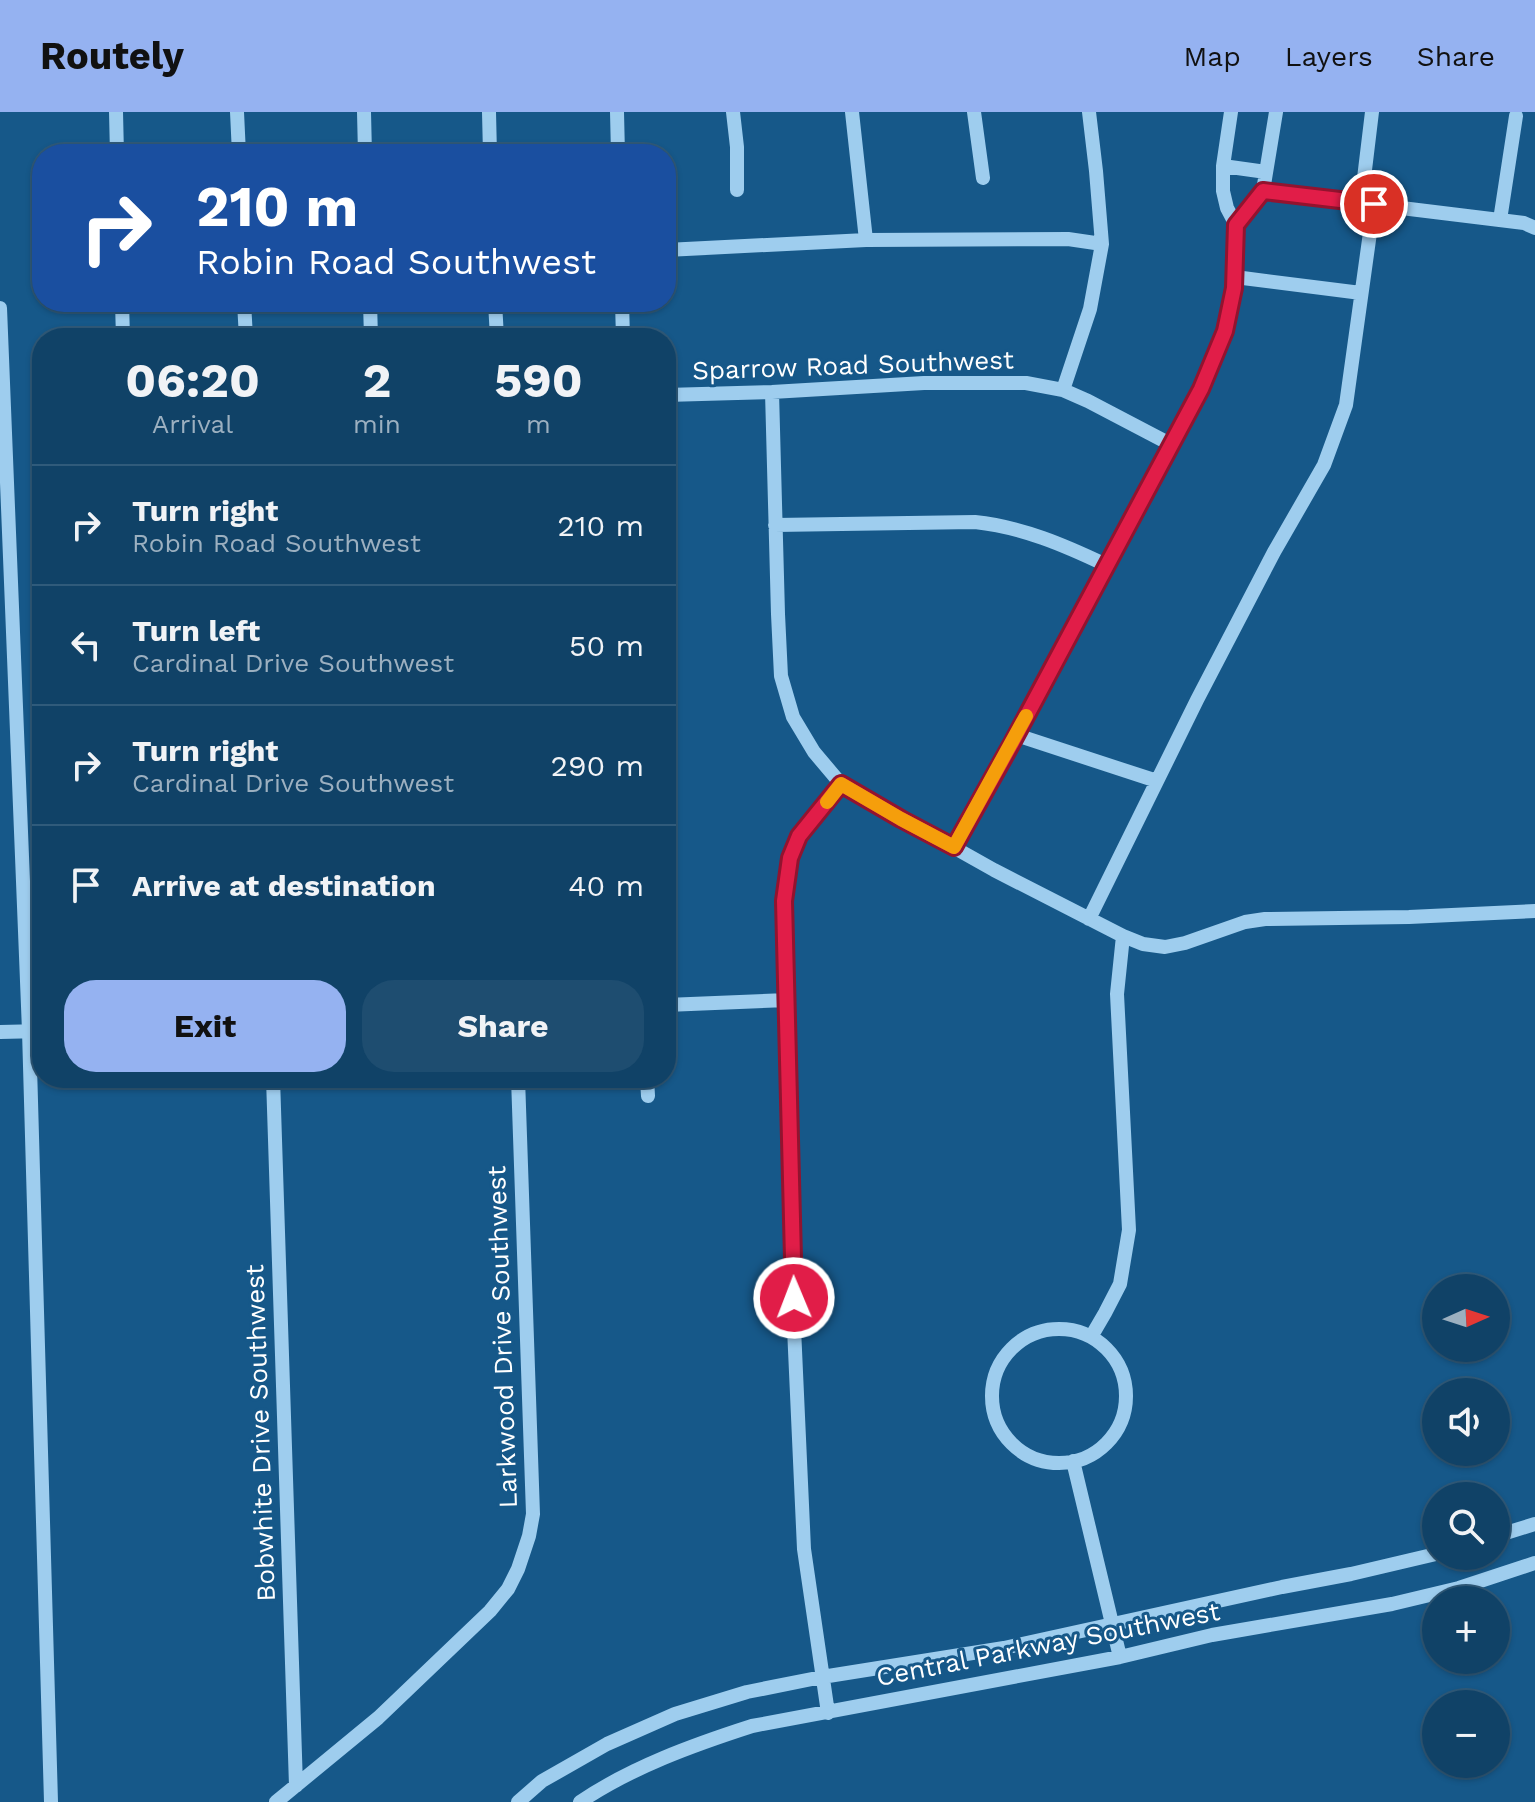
<!DOCTYPE html>
<html lang="en">
<head>
<meta charset="utf-8">
<style>
  :root { --surface:#104267; --page:#1e4d70; --text:#f1f3f6; --muted:#9cb0c0; --line:#305b7b; --accent:#95b2f1 }
  body { margin:0; font-family:"Work Sans",sans-serif; background:var(--page); color:var(--text); height:100vh; display:flex; flex-direction:column; font-size:30px; white-space:nowrap }
  * { box-sizing:border-box; margin:0 }
  p { font-size:26px; color:var(--muted) }
  .icon { flex:none; width:44px; height:44px; fill:none; stroke:currentColor; stroke-width:2; stroke-linecap:round; stroke-linejoin:round }
  .map { position:relative; flex:1; overflow:hidden }
  .drawer { position:absolute; left:32px; top:216px; width:644px; height:760px; display:flex; flex-direction:column; background:var(--surface); border-radius:32px; box-shadow:0 2px 6px #0004,0 0 0 2px var(--line) }
  .drawer>* { flex:none }
  .hud { position:absolute; left:32px; top:32px; width:644px; height:168px; border-radius:32px; box-shadow:0 2px 6px #0004,0 0 0 2px var(--line); background:#1a4fa0; color:#fff; overflow:hidden }
  .needle { width:52px; rotate:87deg }
  .controls { position:absolute; left:1422px; top:1162px; display:grid; gap:16px }
  .controls a { display:grid; place-items:center; width:88px; height:88px; border-radius:50%; background:var(--surface); box-shadow:0 2px 6px #0004,0 0 0 2px var(--line); font-size:40px }
  .pin { position:absolute; display:grid; place-items:center; width:68px; height:68px; color:#fff; margin:-34px; border:4px solid #fff; border-radius:50%; box-shadow:0 2px 8px #0007 }
  .me { position:absolute; width:88px; margin:-44px; rotate:359deg; stroke-linejoin:round; filter:drop-shadow(0 0 6px #0008) }
  .turn { display:flex; align-items:center; gap:28px; height:168px; padding:0 32px; font-size:36px }
  .turn .icon { width:104px; height:104px; stroke-width:2.5 }
  .turn b { display:block; font-size:56px; line-height:68px }
  .eta { display:flex; justify-content:space-evenly; align-items:center; height:136px; text-align:center }
  .eta b { font-size:48px; font-weight:700; line-height:56px }
  .cta { display:flex; gap:16px; margin-top:auto; padding:16px 32px }
  .cta a { flex:1; height:92px; border-radius:32px; background:var(--accent); color:#111; font-size:32px; font-weight:700; line-height:92px; text-align:center }
  .cta a+a { background:var(--page); color:var(--text) }
  ul { padding:0; list-style:none }
  li { display:flex; align-items:center; gap:24px; height:120px; padding:0 32px; border-top:2px solid var(--line) }
  li div { flex:1 }
  li b { display:block; font-size:30px }
  li em { font-style:normal }
  header { display:flex; align-items:center; gap:48px; box-sizing:border-box; height:112px; padding:0 40px; background:var(--accent); color:#111 }
  header strong { font-size:38px }
  nav { display:flex; gap:44px; margin-inline-start:auto; font-size:28px }
  .map>svg:first-child { display:block }
  .lines { fill:none; stroke-linecap:round; stroke-linejoin:round }
  .minor { stroke:#9ecdee; stroke-width:14 }
  .route-casing { stroke:#92132f; stroke-width:20 }
  .route { stroke:#e11d48; stroke-width:14 }
  .slow { stroke:#f59e0b; stroke-width:14 }
  .labels { text-anchor:middle; stroke-width:6; stroke-linejoin:round; paint-order:stroke }
  .street-label { font-size:26px; fill:#fff; stroke:#165889 }
</style>
</head>
<body>
<header>
<strong>Routely</strong>
<nav><a>Map</a><a>Layers</a><a>Share</a></nav>
</header>
<div class="map">
<svg width="1535" height="1690" viewBox="0 0 1535 1690">
  <rect width="100%" height="100%" fill="#165889"/>
  <g class="lines">
    <path class="minor" d="M116,0l1,42
      M237,0l2,42
      M364,0l1,42
      M489,0l1,42
      M617,0l1,42
      M733,0l4,35v43
      M852,0l14,128
      M974,0l9,66
      M1223,54l43,6
      M1263,79l261,32 11,5
      M1361,91l11,-91
      M1500,108l16,-104
      M1236,113l27,-34 13,-79
      M666,138l200,-10 202,-1 34,5
      M1235,165l126,16
      M122,190l1,36
      M244,190l2,36
      M370,190l1,36
      M495,190l2,36
      M622,190l1,36
      M0,196l29,723 22,771
      M1063,278l27,-81 12,-65 -6,-73 -7,-59
      M772,280l6,222 3,62 12,41 21,35 27,32 153,86 129,66 20,8 22,3 20,-4 60,-21 20,-3 144,-2 126,-6
      M666,283l106,-3 152,-9h102l37,7 25,11 84,44
      M775,413l200,-3c47,5 89,23 131,43
      M1016,623l141,46
      M954,735l218,-402 29,-56 24,-58 9,-43 2,-63 -9,-17 -4,-17v-25l8,-54
      M1089,807l108,-219 77,-148 50,-87 22,-60 28,-201
      M666,893l121,-5
      M0,920l42,-1
      M273,966l23,708
      M647,966l1,18
      M992 1284a67 67 0 1 1 134 0a67 67 0 1 1-134 0Z
      M1091,1225l14,-24 15,-29 9,-54 -12,-236 6,-58
      M1073,1349l47,196
      M1496,1424l39,-12
      M828,1601l-24,-164 -10,-221 -10,-427 6,-43 9,-22 42,-52
      M276,1690l102,-84 112,-107 18,-22 10,-20 11,-33 4,-22 -15,-436
      M518,1690l24,-21 65,-37 68,-30 72,-22 75,-15 182,-29 278,-61 69,-13 85,-20
      M580,1690c52,-35 113,-57 172,-76l368,-69 92,-22 180,-31 67,-16 76,-25"/>
  </g>
  <g class="lines">
    <defs>
      <path id="route" d="M794,1186l-10,-397 6,-43 9,-22 42,-52 60,35 53,28 58,-104 189,-354 24,-58 9,-43 2,-63 27,-34 111,13"/>
    </defs>
    <use href="#route" class="route-casing"/>
    <use href="#route" class="route"/>
    <path class="slow" d="M827,690l14,-18 60,35 53,28 72,-131"/>
  </g>
  <g class="labels">
    <g class="street-label">
      <text transform="translate(853 253) rotate(-2)" y="9">Sparrow Road Southwest</text>
      <text transform="translate(502 1225) rotate(-92)" y="9">Larkwood Drive Southwest</text>
      <text transform="translate(260 1321) rotate(-92)" y="9">Bobwhite Drive Southwest</text>
      <text transform="translate(1048 1532) rotate(-11)" y="9">Central Parkway Southwest</text>
    </g>
  </g>
</svg>
<div class="controls">
<a><svg class="needle" viewBox="-14 -14 28 28"><path d="M0-13l5 13h-10z" fill="#e53935"/><path d="M0 13l5-13h-10z" fill="#9cb0c0"/></svg></a>
<a><svg class="icon" aria-label="sound" viewBox="0 0 24 24"><path d="M4 9h4l5-4v14l-5-4H4zM17 9q2 3 0 6"/></svg></a>
<a><svg class="icon" aria-label="search" viewBox="0 0 24 24"><circle cx="10" cy="10" r="6"/><path d="M15 15l6 6"/></svg></a>
<a>+</a>
<a>−</a>
</div>
<div class="pin" style="left:1374px;top:92px;background:#d93025"><svg class="icon" aria-label="arrive" viewBox="0 0 24 24"><path d="M6 21V4h12l-3 4 3 4H6"/></svg></div>
<svg class="me" style="left:794px;top:1186px" viewBox="-20 -20 40 40"><circle r="17" fill="#e11d48" stroke="#fff" stroke-width="3"/><path d="M0-11L8 9 0 5-8 9z" fill="#fff"/></svg>
<div class="hud">
<div class="turn"><svg class="icon" aria-label="right" viewBox="0 0 24 24"><path d="M7 20v-9h11M14 6l5 5-5 5"/></svg><div><b>210 m</b>Robin Road Southwest</div></div>
</div>
<section class="drawer">
<div class="eta">
<div><b>06:20</b><p>Arrival</p></div>
<div><b>2</b><p>min</p></div>
<div><b>590</b><p>m</p></div>
</div>
<ul>
<li><svg class="icon" aria-label="right" viewBox="0 0 24 24"><path d="M7 20v-9h11M14 6l5 5-5 5"/></svg><div><b>Turn right</b><p>Robin Road Southwest</p></div><em>210 m</em></li>
<li><svg class="icon" aria-label="left" viewBox="0 0 24 24"><path d="M17 20v-9H6M10 6l-5 5 5 5"/></svg><div><b>Turn left</b><p>Cardinal Drive Southwest</p></div><em>50 m</em></li>
<li><svg class="icon" aria-label="right" viewBox="0 0 24 24"><path d="M7 20v-9h11M14 6l5 5-5 5"/></svg><div><b>Turn right</b><p>Cardinal Drive Southwest</p></div><em>290 m</em></li>
<li><svg class="icon" aria-label="arrive" viewBox="0 0 24 24"><path d="M6 21V4h12l-3 4 3 4H6"/></svg><div><b>Arrive at destination</b></div><em>40 m</em></li>
</ul>
<div class="cta"><a>Exit</a><a>Share</a></div>
</section>
</div>
</body>
</html>
